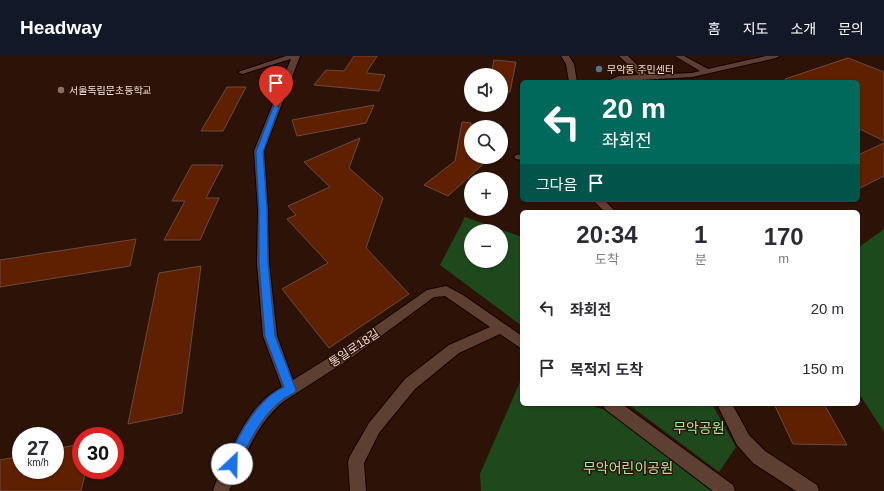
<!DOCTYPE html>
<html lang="ko">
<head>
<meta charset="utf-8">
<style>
  :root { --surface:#fff; --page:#f7f7f7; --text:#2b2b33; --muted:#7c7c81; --accent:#111827 }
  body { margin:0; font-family:Arial,"Noto Sans KR",sans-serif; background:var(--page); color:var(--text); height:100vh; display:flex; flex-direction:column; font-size:15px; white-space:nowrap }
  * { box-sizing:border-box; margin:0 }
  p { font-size:13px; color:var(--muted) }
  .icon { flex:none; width:22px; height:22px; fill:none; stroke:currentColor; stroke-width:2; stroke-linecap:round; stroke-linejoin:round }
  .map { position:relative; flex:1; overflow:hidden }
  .panel { position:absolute; left:520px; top:154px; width:340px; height:196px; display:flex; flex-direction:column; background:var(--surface); border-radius:6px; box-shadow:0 1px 3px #0004 }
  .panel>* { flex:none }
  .top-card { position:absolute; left:520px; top:24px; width:340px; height:122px; border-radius:6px; box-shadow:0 1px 3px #0004; background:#00695c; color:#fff; overflow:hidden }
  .tools { position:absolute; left:464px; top:12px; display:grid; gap:8px }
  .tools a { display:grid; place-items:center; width:44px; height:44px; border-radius:50%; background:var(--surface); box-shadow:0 1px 3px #0004; font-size:20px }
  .speed { position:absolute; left:12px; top:371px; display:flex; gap:8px; font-size:20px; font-weight:700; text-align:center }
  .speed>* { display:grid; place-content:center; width:52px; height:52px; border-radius:50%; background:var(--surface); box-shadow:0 1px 3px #0004; line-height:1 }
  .speed small { font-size:10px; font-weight:400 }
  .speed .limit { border:6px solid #d22; background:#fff; color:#111 }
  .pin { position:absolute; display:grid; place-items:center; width:34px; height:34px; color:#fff; margin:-41px -17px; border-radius:50% 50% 50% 0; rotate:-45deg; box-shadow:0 0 4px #0007 }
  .pin .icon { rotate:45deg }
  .me { position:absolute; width:44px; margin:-22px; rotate:24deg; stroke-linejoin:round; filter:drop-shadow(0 0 3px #0008) }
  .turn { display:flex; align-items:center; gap:14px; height:84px; padding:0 16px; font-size:18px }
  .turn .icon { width:52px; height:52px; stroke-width:2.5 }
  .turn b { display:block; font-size:28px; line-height:34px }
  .then { display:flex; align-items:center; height:38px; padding:0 16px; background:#0003; gap:8px; font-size:15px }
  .eta { display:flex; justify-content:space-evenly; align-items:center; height:68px; text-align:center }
  .eta b { font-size:24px; font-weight:600; line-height:28px }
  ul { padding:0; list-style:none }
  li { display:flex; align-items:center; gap:12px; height:60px; padding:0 16px }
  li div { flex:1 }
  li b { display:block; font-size:15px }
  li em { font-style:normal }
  header { display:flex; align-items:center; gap:24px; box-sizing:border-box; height:56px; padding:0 20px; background:var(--accent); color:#fff }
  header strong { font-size:19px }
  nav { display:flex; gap:22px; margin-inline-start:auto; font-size:14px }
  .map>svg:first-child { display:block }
  .green { fill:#1d491c; fill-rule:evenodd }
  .building { fill:#5e2000; stroke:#6a4b3e }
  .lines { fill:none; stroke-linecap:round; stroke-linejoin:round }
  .minor-casing { stroke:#130100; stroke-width:2 }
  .minor { fill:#5e4033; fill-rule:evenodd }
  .route { fill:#1a73e8; stroke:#114b97 }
  .service-dot { fill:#5c6f8a; stroke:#2d1307; stroke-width:1.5 }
  .education-dot { fill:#8d6e63; stroke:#2d1307; stroke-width:1.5 }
  .labels { text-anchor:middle; stroke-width:3; stroke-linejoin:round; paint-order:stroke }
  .far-poi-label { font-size:10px; fill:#f3e0d8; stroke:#2d1307; text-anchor:start }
  .street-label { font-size:12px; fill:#f3e0d8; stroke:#2d1307 }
  .near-park-label { font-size:14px; fill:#97f193; stroke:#2d1307 }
</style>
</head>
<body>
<header>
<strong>Headway</strong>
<nav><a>홈</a><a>지도</a><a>소개</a><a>문의</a></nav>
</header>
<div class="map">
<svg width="884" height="435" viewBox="0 0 884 435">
  <rect width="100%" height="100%" fill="#2d1307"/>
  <path class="green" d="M465,161l57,20v89l-82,-61zM471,175h30v30h-30z
    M884,173v203l-26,-40v-144z
    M520,326l2,1v21h64l32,10 103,77h-240l-1,-17z
    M628,348h84l24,43 -17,25z"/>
  <path class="building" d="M354,0h23l-11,17 19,2 -6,16 -65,-6 12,-15 18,1z
    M848,2l36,14v69l-26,-13v-46h-72l-1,-3z
    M494,4l22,2 -6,30 -9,-1v-16h-10z
    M227,31h19l-23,44h-22z
    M374,49l-8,18 -69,13 -5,-16z
    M462,66l9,1v34h20l-43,39 -24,-11 31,-24z
    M360,82l-11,30 34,30 -17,50 43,46 -80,54 -47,-59 46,-26 -41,-44 9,-4 -8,-9 42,-19 -26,-25z
    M884,87v33l-26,13v-34z
    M192,109h31l-17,33h13l-19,42h-36l21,-39h-13z
    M136,183l-6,27 -130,21v-27z
    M201,210l-19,147 -54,11 31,-151z
    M774,348h50l23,41 -54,-1z
    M81,388v26h5l-5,21h-81v-31l21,-4v14h34v-21z"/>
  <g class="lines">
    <defs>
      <path id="minor" d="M286,0h14l-36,95 4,59 1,53 8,73 16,44 48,-30 86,-60 19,-4 4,2 13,7 59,41v13l-22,-15 -41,19 -44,36 -36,44 -15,30 2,28h-16l-2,-29 2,-6 19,-33 36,-44 44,-34 41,-18 -45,-31 -11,1 -83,61 -67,43c-22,18 -33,41 -45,67 -3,8 -7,15 -10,23h-16c3,-11 9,-21 13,-31 14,-28 27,-58 56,-73l-19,-51 -6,-73 1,-53 -4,-59 37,-92 -49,15 -4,-2z
        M561,0h8l5,8 3,18h-8l-3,-18z
        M619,0h9l19,19 45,-2 8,-2 -25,-15h9l24,13 58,-13h14l-4,2 -84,19 -87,5 14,-6 20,-1z
        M522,98v6l-6,-1 -2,-2 2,-2z
        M593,144h11l12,12h-11z
        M603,348h19l111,81 2,6h-22l-108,-82z
        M717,348h15l17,31 16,16 52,34 2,6h-23l-43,-28 -16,-18z"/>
    </defs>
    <use href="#minor" class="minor-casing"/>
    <use href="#minor" class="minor"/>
  </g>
  <path class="route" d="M274,49l5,2 -16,45 4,58 1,53 7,73 21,54 -2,3c-29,13 -45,48 -57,76l-5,2 -4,-2 -2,-5c11,-26 31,-65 58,-77l-19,-51 -6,-73v-53l-3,-58z"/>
  <circle class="service-dot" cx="599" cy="13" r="4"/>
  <circle class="education-dot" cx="61" cy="34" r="4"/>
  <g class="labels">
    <g class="far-poi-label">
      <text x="607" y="17">무악동 주민센터</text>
      <text x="69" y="38">서울독립문초등학교</text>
    </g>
    <g class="street-label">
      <text transform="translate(354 292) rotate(-34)" y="4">통일로18길</text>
    </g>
    <g class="near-park-label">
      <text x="699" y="377">무악공원</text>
      <text x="628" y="417">무악어린이공원</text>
    </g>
  </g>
</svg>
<div class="tools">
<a><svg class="icon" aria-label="sound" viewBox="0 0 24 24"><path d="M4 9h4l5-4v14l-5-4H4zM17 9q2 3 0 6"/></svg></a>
<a><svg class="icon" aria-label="search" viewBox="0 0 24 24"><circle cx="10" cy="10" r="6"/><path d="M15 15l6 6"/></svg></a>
<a>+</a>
<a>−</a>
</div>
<div class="speed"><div>27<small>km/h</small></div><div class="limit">30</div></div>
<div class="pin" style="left:276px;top:51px;background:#d93025"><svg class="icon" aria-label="arrive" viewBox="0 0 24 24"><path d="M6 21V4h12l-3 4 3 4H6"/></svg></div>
<svg class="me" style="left:232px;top:408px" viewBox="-20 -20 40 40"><circle r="19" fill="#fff"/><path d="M0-13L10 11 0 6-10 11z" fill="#1a73e8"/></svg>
<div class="top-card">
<div class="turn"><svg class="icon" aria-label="left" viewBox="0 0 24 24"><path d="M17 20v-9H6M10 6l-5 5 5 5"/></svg><div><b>20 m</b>좌회전</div></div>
<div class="then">그다음<svg class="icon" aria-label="arrive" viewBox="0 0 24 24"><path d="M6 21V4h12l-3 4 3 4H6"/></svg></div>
</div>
<section class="panel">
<div class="eta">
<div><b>20:34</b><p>도착</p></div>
<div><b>1</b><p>분</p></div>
<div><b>170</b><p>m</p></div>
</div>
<ul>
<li><svg class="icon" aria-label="left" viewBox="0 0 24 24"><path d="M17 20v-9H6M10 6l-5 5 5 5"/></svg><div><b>좌회전</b></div><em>20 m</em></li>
<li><svg class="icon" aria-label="arrive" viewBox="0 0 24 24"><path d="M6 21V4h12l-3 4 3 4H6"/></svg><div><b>목적지 도착</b></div><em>150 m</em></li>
</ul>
</section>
</div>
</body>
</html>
